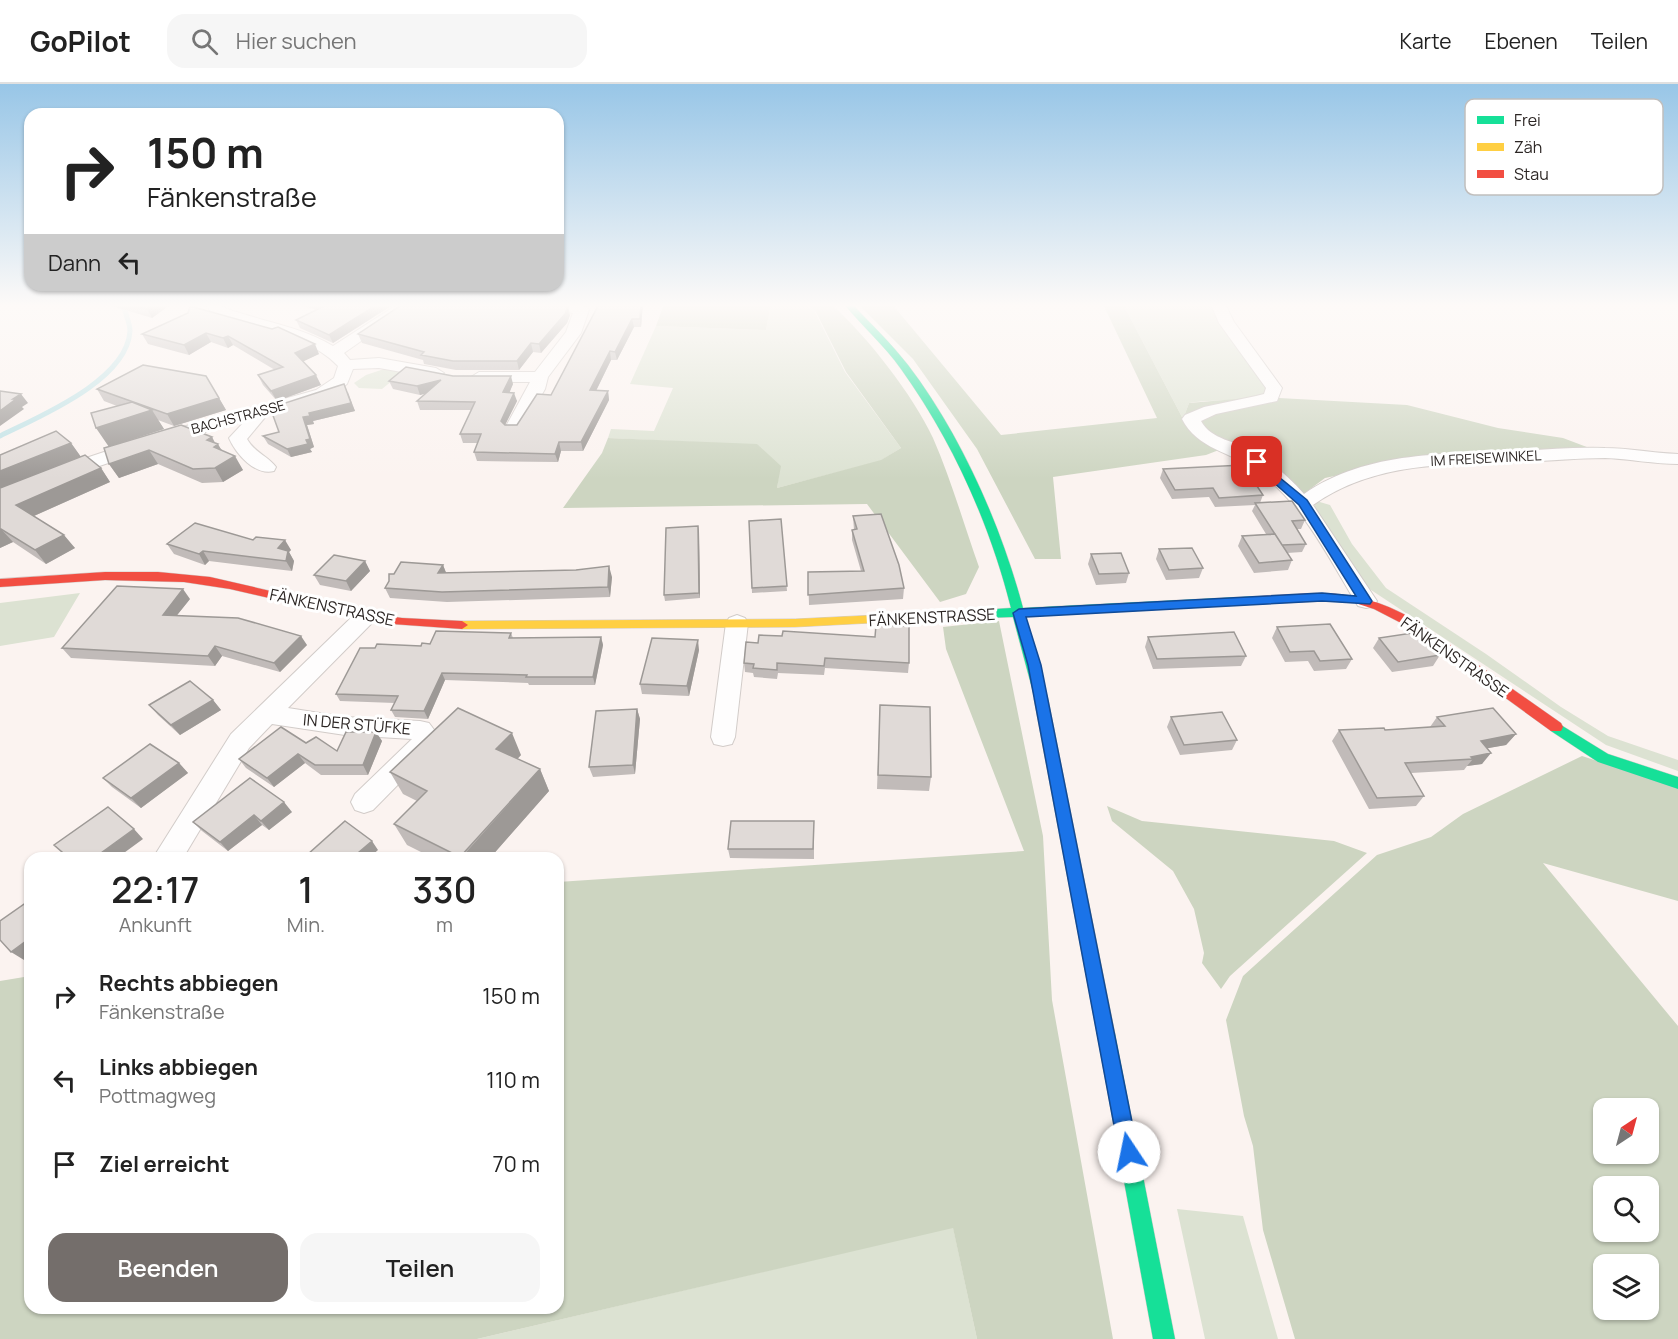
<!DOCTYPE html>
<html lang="de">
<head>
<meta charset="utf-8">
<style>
  :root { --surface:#fff; --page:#f6f6f6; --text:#222; --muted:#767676; --line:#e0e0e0; --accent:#746e6b }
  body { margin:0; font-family:Manrope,sans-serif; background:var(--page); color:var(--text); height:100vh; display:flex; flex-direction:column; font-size:22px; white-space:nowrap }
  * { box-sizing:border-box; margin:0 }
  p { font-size:20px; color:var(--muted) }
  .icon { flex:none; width:33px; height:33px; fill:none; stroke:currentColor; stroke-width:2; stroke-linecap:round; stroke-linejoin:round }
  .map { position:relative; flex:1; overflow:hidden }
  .drawer { position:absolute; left:24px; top:768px; width:540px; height:462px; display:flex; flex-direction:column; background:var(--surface); border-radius:18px; box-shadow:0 2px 4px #0004 }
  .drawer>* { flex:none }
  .hud { position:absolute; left:24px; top:24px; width:540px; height:183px; border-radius:18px; box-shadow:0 2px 4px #0004; background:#fff; color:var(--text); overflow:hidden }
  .needle { width:39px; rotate:36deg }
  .fabs { position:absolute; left:1593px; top:1014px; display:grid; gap:12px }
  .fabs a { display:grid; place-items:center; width:66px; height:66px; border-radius:12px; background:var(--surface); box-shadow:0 2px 4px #0004; font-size:30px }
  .pin { position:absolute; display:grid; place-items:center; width:51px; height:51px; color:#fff; margin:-26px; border-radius:12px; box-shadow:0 3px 9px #0006 }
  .me { position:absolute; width:66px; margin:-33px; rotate:349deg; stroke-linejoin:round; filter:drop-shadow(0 0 4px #0008) }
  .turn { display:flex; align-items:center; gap:21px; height:126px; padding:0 24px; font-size:27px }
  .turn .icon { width:78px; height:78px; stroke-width:2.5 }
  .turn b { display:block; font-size:42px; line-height:51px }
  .then { display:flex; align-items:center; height:57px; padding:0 24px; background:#0003; gap:12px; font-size:22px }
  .eta { display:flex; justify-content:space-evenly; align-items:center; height:102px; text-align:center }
  .eta b { font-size:36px; font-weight:600; line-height:42px }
  .action { display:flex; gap:12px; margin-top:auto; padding:12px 24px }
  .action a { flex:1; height:69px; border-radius:18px; background:var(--accent); color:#fff; font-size:24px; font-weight:600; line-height:69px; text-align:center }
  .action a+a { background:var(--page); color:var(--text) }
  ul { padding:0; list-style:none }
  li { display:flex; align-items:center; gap:18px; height:84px; padding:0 24px }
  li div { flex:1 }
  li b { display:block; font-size:22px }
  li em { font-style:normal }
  header { display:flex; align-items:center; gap:36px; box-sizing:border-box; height:84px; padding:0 30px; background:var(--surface); border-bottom:2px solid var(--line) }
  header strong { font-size:28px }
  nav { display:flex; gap:33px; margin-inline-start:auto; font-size:21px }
  .search { width:420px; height:54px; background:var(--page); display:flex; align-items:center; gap:15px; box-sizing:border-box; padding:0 21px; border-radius:18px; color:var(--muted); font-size:22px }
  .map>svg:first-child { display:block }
  .green { fill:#dce2d2 }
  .forest { fill:#cdd5c1; fill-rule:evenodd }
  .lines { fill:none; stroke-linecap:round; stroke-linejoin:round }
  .stream { stroke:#c0e2e6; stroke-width:5 }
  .street-casing { stroke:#d2ccc9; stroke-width:2 }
  .fast-casing { stroke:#d2ccc9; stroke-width:1 }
  .slow-casing { stroke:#d2ccc9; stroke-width:1 }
  .jam-casing { stroke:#d2ccc9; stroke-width:1 }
  .street { fill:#fefdfd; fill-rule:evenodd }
  .fast { fill:#16e098; fill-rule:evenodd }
  .slow { fill:#ffcf43; fill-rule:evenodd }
  .jam { fill:#f24e42; fill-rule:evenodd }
  .wall { fill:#c1bbb9 }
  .shaded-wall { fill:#9d9996 }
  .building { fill:#e0dad7; stroke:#9d9996; stroke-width:1.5 }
  .route { fill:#1a73e8; stroke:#114b97; stroke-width:1.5 }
  .labels { text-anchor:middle; stroke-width:6; stroke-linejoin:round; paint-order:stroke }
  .far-street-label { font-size:14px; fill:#2c2624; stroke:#fff }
  .street-label { font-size:16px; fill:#2c2624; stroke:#fff }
  .key { fill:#fff; stroke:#c0bebd; stroke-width:1.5 }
  .key-label { font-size:16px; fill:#2c2624 }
</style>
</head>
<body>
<header>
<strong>GoPilot</strong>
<div class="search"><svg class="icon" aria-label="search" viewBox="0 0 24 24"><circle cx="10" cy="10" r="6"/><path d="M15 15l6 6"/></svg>Hier suchen</div>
<nav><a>Karte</a><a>Ebenen</a><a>Teilen</a></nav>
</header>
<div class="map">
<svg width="1678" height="1255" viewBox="0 0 1678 1255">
  <rect width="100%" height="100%" fill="#fbf3f0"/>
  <path class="green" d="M771,220h33l10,6 31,62 56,76 -21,13 -103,27 3,-22 -23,-21 -149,-7 3,-9 43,2 19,-43 -43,-4 26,-58 110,4z
    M1123,220h91l9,20 43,60 2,9c-23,9 -54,6 -79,10l-6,16z
    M384,285l19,3 -21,17 -23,-1 -5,-5 12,-8z
    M1313,416l17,5 22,39 34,44 100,66 75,53 47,29 70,24v11l-72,-26 -238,-157 -51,-75z
    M80,509l-26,44 -54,9v-43z
    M1177,1125l66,7 35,123h-73z
    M953,1143l24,112h-500z"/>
  <path class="forest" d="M664,220h107l-5,26 -110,-4z
    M804,220h27c36,32 82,91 102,134 18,41 31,87 46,129l-13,27 -26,8 -73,-98 -304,4 39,-55 6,-15 149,6 24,22 -4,22 104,-28 20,-12 -55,-76 -31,-62z
    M858,220h34l109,131 156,-17 -54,-114h20l60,115 6,-16 70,-6 148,8 91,23 65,10 37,14 -180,6 -95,20 -31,23 -9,-13 -61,-40 -18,7 -153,22 8,82h-26l-58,-110 -64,-90z
    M999,537l44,215 9,164 61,339h-136l-24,-111 -476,111h-477v-358l30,-5v332h528v-426l466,-31 -78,-202 -3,-22z
    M1582,672l96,31v114l-135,-38 135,163v313h-383l-32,-109 -10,-84 -9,-30 -18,-96 17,-44 134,-121 54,-18 32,-23zM1604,1024h44v46h-44zM1604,1102h44v46h-44zM1604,1180h44v46h-44z
    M1107,722l35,15 192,20 33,12 -137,123 -9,13 -19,-26 2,-10 -10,-44 -21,-38 -61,-50z"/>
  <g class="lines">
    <path class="stream" d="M0,352c38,-19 127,-55 130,-105 0,-7 -4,-16 -6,-23l-9,-4"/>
    <defs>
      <path id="street" d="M205,220c17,0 19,5 35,9 31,10 65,16 93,33l65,-42h16l-70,49 6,7 29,-2 57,10 8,5 -8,5 -57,-10 -26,1 -6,15 -19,14 -61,17 -20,24c7,13 21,17 29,28l-2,4c-19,5 -38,-17 -45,-33l16,-17 -72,20 -103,35h-14l-2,-4 2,-4 105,-35 155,-43 18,-12 4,-12c-28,-30 -80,-37 -117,-49l-9,-4z
        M541,220h30l16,3 2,3 -8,23 -33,44 -3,12 -22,39 -3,4h-12l-3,-4 25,-46h-51l-8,-5 8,-5h56l31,-40 7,-19 -30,-6z
        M1211,220h14l9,18 48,66 -5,13 -61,13 -15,7c10,19 35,20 52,30 19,11 36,26 51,43 63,-44 145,-40 218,-43 27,-2 55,-4 83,-3 24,0 48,5 73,6v10c-24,0 -48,-5 -73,-6 -28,0 -57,3 -86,4 -71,2 -146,0 -206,43l64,96 -3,5 -8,2 -8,-2c-29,-47 -55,-103 -102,-136 -25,-18 -59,-21 -74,-51l3,-4 19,-8 52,-11 8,-2 2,-6 -47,-65z
        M365,525l8,3 3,5 -3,5 -85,86 57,9 75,4 9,2 9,12 -6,15 -59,60 -9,3 -9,-3 -4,-8 4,-8 57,-55 -67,-4 -73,-11 -23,24 -66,110h-30l78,-124 126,-122z
        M737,531l8,3 3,5 -13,114 -3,7 -9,2 -9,-2 -3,-7 15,-114 3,-5z"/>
      <path id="fast" d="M844,220h8c19,20 39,39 56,61 52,68 93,160 115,243l238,-12 6,4 -2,3 -240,13 23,83 -7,5 -5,-1 -23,-86 -32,1 -6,-4 6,-4 30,-2c-21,-84 -59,-168 -110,-239 -16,-23 -39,-43 -57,-65z
        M1556,638l52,32 70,23v12l-80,-27 -47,-31 -2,-4 2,-4z
        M1106,941l6,3 3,6 60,305h-22l-56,-305 3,-6z"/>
      <path id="slow" d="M981,526l6,4 -2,3 -190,10 -333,2 -6,-4 6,-4 333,-2z
        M1041,610l7,5 67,335 -3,6 -6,3 -6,-3 -3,-6 -63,-335z"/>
      <path id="jam" d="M105,488h53l52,5 156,36 36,5 60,3 6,4 -6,4 -84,-6 -148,-34 -46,-7 -79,-2 -105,7v-8z
        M1315,509c37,0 66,8 98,26l148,104 2,4 -2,4h-10l-146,-106 -31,-16 -19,-6 -26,-2 -68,3 -6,-4 6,-4z"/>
    </defs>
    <use href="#street" class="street-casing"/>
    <use href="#fast" class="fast-casing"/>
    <use href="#slow" class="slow-casing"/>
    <use href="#jam" class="jam-casing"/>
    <use href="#street" class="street"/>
    <use href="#fast" class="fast"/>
    <use href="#slow" class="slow"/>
    <use href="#jam" class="jam"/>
  </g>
  <path class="wall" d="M106,220h65l-19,14z
    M296,220h98l-61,39 -33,-15 -4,-8 21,-10z
    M643,220l-2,23h-7l-17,33h-6l-15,31h12l1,9 -26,51h-22l-3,11 -81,-1 -3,-9 4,-9h-15l-3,-9 11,-24h-51l-3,-9 9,-8 -6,2 -27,-6 -4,-8 64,-5 60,8 -4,8 8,9 -12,24h12l34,-30z
    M188,229l131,41 -16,7 18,24 -44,16 -14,-16 -5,-10 17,-5 -42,-25 -5,3 -17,-6 -22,13 -41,-11 -6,-10z
    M570,231l-3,8 -26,30 -8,-1 -14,18h-63l-32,-6 -1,-4 -61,-17 -4,-9z
    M97,305l122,9 7,12 -52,16 -16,-6 6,9 -38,12 86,-4 3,6 7,7 21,20 -20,12 -21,1 -44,-19 -39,14 -10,-14 8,-58 -13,-5z
    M348,308l7,19 -42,10 1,3 -7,1 7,22 -4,2 2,3 -21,5 -23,-13 -5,-8 16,-4 5,-25 -2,-3z
    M71,359l10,14 20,11 9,14 -76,34 41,32 -29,16 -33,-22 -13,6v-93z
    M1163,385l100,26 -3,8 45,17 -4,9h-4l9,15 -4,8 -15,1 5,7 -4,10 -34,3 -16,-27 4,-10 24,-2 -14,-23 3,-6 -40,2 -6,-10 -37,2 -12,-21z
    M853,432l51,72 -1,11 -94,6 -1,-33 53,-1 -9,-31v-10h2z
    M781,435l6,72 -35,2 -3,-72z
    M699,447l1,67 -35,3 -1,-6z
    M253,456l38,10 -2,2 5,9 -2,10 -83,-10 -4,4 -31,-11 -7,-10z
    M1159,465l44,19 -4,10 -33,2 -10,-21z
    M1091,470l38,19 -3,10 -30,2 -8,-21z
    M365,477l5,10 -19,20 -31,-6 -6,-10z
    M443,481l3,8 166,4 -2,20 -163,5 -57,-4 -5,-10 9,-14z
    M190,515l-13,16 130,30 -27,27 -58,-16 -7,10 -144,-8 -9,-10z
    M1277,543l75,32 -6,10 -32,2 -6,-10 -23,1 -13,-24z
    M511,549l2,5 88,-1 2,8 -8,40h-66l-1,-2 -83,-3 -17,39 -33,-2 -4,-7 4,-7 -55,-2 -4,-7 85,-48 9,-2z
    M1148,553l98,19 -5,10 -88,3 -8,-22z
    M1379,554l61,17 -7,11 -41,6 -19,-24z
    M746,558l163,21 -1,10 -83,-5 -1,7 -46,-2 -1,6 -23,-2 -1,-4 -8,-1 -1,-9z
    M699,566l-10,46 -47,-2 -2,-10z
    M213,616l8,10 -41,25 -22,-20 -9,-10z
    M880,621l51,72 -2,14 -52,-2z
    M637,625l3,10 -5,55 -42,3 -4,-10z
    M1171,633l66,23 -5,10 -52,5 -13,-28z
    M1437,633l79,17 -10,11 -18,3 -6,16 -15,2 -3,4 -53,3 13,23 -8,10 -47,3 -37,-68 7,-11h46l45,-3z
    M376,648l6,9 -14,34h-47l-16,-12 -31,24 -28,-19 -7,-9 67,-16 31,8z
    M521,671l-4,4 23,10 9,22 -59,67h-57l-26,-13 -13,-21 23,-23 -14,-7 -13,-22z
    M179,679l9,10 -47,35 -29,-21 -9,-9z
    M292,728l-23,18 -7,-5 -34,26 -26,-20 -9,-9z
    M814,737v38l-84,-1 -2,-9z"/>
  <path class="shaded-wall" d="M154,220h17l-19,14 -5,-9z
    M378,220h16l-61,39 -4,-8z
    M641,220h2l-2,23 -1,-8z
    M568,222l2,9 -3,8 -26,30 -2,-9z
    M632,235l2,8 -17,33 -2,-8z
    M206,249l5,9 -22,13 -5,-10z
    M228,252l5,9 -5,3 -5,-10z
    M531,259l2,9 -14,18 -2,-9z
    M315,260l4,10 -19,9 -5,-10z
    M610,267l1,9 -19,39 -2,-9z
    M316,291l5,10 -44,16 -6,-10z
    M511,292l2,8 -7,17 -3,-9z
    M441,296l3,9 -24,6 -3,-9z
    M344,300l11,27 -42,10 1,3 -7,1 7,22 -4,2 2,3 -21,5 -4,-8 16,-32z
    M608,307l1,9 -26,51 -2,-9z
    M514,309l3,8 -14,28 -2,-8z
    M21,310l7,9 -6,4 2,2 -24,17v-15l13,-12z
    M219,314l7,12 -52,16 -7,-12z
    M152,326l12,19 -55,18 -13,-19z
    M212,353l4,8 2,-1 8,14 -19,-18z
    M559,358l2,9 -3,11 -3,-8z
    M71,359l10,14 -81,33v-19z
    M149,366l9,14 -39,14 -10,-14z
    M235,372l8,14 -20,12 -8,-14z
    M101,384l9,14 -83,37 -11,-14z
    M698,442l1,5 1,67 -1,-5z
    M0,445h1l12,13 -13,6z
    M64,451l11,13 -29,16 -11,-14z
    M285,456l6,10 -2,2 5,9 -2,10 -14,-23z
    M203,467l6,10 -4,4 -6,-11z
    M365,477l5,10 -19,20 -5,-10z
    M443,481l4,10 -9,-2z
    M609,482l3,11 -2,20 -2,-10z
    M183,505l7,10 -20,25 -7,-9z
    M301,552l6,9 -27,27 -6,-9z
    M601,553l2,8 -8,40 -2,-8z
    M698,556l1,10 -10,46 -2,-10z
    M215,562l7,10 -7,10 -7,-10z
    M442,589l3,7 -17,39 -4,-8z
    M213,616l8,10 -41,25 -9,-10z
    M637,625l3,10 -5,55 -2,-9z
    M376,648l6,9 -14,34 -5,-10z
    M512,649l9,22 -15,16 -10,-22z
    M1516,650l-10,11 -34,6 9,-10z
    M1491,669l-9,11 -15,2 6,-7 -2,-2z
    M298,670l7,9 -31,24 -7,-9z
    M179,679l9,10 -47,35 -10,-10z
    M540,685l9,22 -59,67h-29z
    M284,718l8,10 -23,18 -8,-9z
    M254,731l8,10 -34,26 -8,-9z
    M134,745l9,10 -26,19h-23z
    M372,757l6,9 -9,8h-17z
    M30,854v18l-6,4 -13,-8z"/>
  <path class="building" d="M128,220h26l-7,5z
    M321,220h57l-49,31 -33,-15 30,-15z
    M403,220h153l12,2 -3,8 -26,30 -8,-1 -14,18h-64l-32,-6 3,-3 -66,-18z
    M599,220h42l-1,15h-8l-17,33 -5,-1 -20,39 18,1 -27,51h-22l-4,12 -81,-2 7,-18h-21l15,-32 -58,-1 24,-21 -24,6 -28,-5 17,-14 47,9h58l-8,16 11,1 -13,28 4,4h12l20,-31 14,1z
    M190,222l82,23 6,-2 37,17 -20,9 21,22 -45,16 -13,-16 25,-8 -55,-31 -5,2 -17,-5 -22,12 -42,-11 46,-21z
    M143,281l63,11 13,22 -52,16 -70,-25z
    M344,300l7,19 -42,10 1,3 -7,1 7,22 -4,1 2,4 -21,5 -24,-13 16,-4 -8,-22 14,-3 -3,-3z
    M0,307l21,3 -8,5h3l-16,12z
    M132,318l20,8 -56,18 -5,-15z
    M181,341l31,12 -5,3 11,4 -4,3 21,9 -20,12 -22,1 -44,-19 -40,14 -5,-16z
    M56,347l15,12 -71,28v-16z
    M85,371l16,13 -85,37 48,30 -29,15 -34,-21h-1v-41z
    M1243,381l20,30 -44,3 -6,-10 -38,2 -12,-21z
    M1292,417l13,19 -13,1 14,23 -24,1 -27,-42z
    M881,430l18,51 5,23 -96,7v-23l56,-1 -12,-41 5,-1 -4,-13z
    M781,435l6,67 -35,2 -3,-67z
    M195,439l58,17 3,-3 29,3 -7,8 10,3 -2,10 -83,-10 -4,3 -32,-10z
    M698,442l1,67 -35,2 2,-67z
    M1275,450l17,26 -33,3 -17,-27z
    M1192,464l11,20 -34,2 -10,-21z
    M1121,469l8,20 -30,1 -8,-20z
    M334,471l31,6 -19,20 -32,-6z
    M401,478l42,3 -5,8 138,-3 33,-4 -1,21 -166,5 -57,-4 4,-7v-7h5z
    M117,502l66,3 -20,26 75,3 63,18 -27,27 -59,-17 -7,10 -146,-8z
    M1330,540l22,35 -32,2 -6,-10 -24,1 -13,-25z
    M876,541l33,1v37l-84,-5 -1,8 -47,-3v7l-24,-2 1,-4 -10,-1 2,-21 12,1 1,-8 23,1 1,-5 92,6z
    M436,547l75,2 -2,5 92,-1 -8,40h-67l1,-2 -85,-2 -18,38 -33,-1 7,-14 -62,-2 24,-46h15l2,-4 44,2 1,-3 8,1z
    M1234,548l12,24 -89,3 -9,-22z
    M1419,548l21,23 -42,7 -19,-24z
    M652,554l46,2 -11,46 -47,-2z
    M190,597l23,19 -42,25 -22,-20z
    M880,621l50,2 1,70 -53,-2z
    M458,624l54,25 -16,16 44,20 -80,88 -66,-33 33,-33 -37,-19z
    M1493,624l23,26 -35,7 10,12 -20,4 2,2 -68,4 19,33 -47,2 -38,-68 45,-2 1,2 60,-4 -8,-9z
    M637,625l-4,56 -44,2 7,-56z
    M1222,628l15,28 -53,5 -13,-28z
    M281,643l25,16 10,-6 21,14 9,-19h30l-13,33h-48l-17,-11 -31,24 -28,-19z
    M150,660l29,19 -48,35 -28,-20z
    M250,694l34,24 -23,19 -7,-6 -34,27 -27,-20z
    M108,723l26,22 -40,29h-25l-15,-13z
    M345,737l27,20 -20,17h-41l-4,-3z
    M731,737h83l-1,28h-85z
    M30,816v38l-19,14 -11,-12v-19z"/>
  <linearGradient id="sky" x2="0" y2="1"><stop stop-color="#98c6e7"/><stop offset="0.56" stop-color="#fdfaf8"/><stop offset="1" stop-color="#fdfaf8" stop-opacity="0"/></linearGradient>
  <rect width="1678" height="395" fill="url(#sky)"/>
  <path class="route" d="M1257,375l50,41 65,101 -2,3 -48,-3 -296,16 15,48 97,487 -3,7 -6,2 -7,-2 -3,-7 -91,-487 -15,-52 6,-4 303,-16 34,3 -57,-91 -45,-40 -2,-3z"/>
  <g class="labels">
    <g class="far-street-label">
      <text transform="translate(238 333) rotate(-15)" y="5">BACHSTRASSE</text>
      <text transform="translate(1486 374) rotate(-3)" y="5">IM FREISEWINKEL</text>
    </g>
    <g class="street-label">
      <text transform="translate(332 523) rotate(12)" y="6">FÄNKENSTRASSE</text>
      <text transform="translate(932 533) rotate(-3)" y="6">FÄNKENSTRASSE</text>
      <text transform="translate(1455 573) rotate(35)" y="6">FÄNKENSTRASSE</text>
      <text transform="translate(357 640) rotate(5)" y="6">IN DER STÜFKE</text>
    </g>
  </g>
  <rect x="1465" y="15" width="198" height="96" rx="9" class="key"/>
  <rect x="1477" y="32" width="27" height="8" fill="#16e098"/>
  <rect x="1477" y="59" width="27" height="8" fill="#ffcf43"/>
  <rect x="1477" y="86" width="27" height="8" fill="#f24e42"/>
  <g class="key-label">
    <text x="1514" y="42">Frei</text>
    <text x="1514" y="69">Zäh</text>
    <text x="1514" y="96">Stau</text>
  </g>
</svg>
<div class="fabs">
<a><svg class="needle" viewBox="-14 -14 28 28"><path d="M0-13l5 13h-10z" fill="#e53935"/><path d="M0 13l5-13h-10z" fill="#767676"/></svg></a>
<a><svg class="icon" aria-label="search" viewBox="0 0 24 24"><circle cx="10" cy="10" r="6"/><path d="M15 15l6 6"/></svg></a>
<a><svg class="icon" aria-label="layers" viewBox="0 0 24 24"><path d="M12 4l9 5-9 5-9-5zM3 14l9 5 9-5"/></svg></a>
</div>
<div class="pin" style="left:1257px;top:378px;background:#d93025"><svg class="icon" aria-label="arrive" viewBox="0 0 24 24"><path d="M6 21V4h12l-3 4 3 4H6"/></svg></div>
<svg class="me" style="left:1129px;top:1068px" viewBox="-20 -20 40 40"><circle r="19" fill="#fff"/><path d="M0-13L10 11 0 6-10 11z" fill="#1a73e8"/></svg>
<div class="hud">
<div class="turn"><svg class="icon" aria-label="right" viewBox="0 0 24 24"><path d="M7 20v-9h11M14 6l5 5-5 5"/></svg><div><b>150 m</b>Fänkenstraße</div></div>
<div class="then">Dann<svg class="icon" aria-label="left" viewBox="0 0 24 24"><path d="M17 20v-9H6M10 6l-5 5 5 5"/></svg></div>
</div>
<section class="drawer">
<div class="eta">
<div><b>22:17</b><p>Ankunft</p></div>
<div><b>1</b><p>Min.</p></div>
<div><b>330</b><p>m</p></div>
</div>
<ul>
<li><svg class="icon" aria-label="right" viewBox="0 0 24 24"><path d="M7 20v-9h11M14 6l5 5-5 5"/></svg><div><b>Rechts abbiegen</b><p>Fänkenstraße</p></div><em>150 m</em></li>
<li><svg class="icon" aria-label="left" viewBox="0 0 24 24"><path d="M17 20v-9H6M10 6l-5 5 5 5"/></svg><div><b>Links abbiegen</b><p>Pottmagweg</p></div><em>110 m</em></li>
<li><svg class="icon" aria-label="arrive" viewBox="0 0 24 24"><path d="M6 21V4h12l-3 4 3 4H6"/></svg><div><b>Ziel erreicht</b></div><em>70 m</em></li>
</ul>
<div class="action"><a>Beenden</a><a>Teilen</a></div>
</section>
</div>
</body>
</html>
